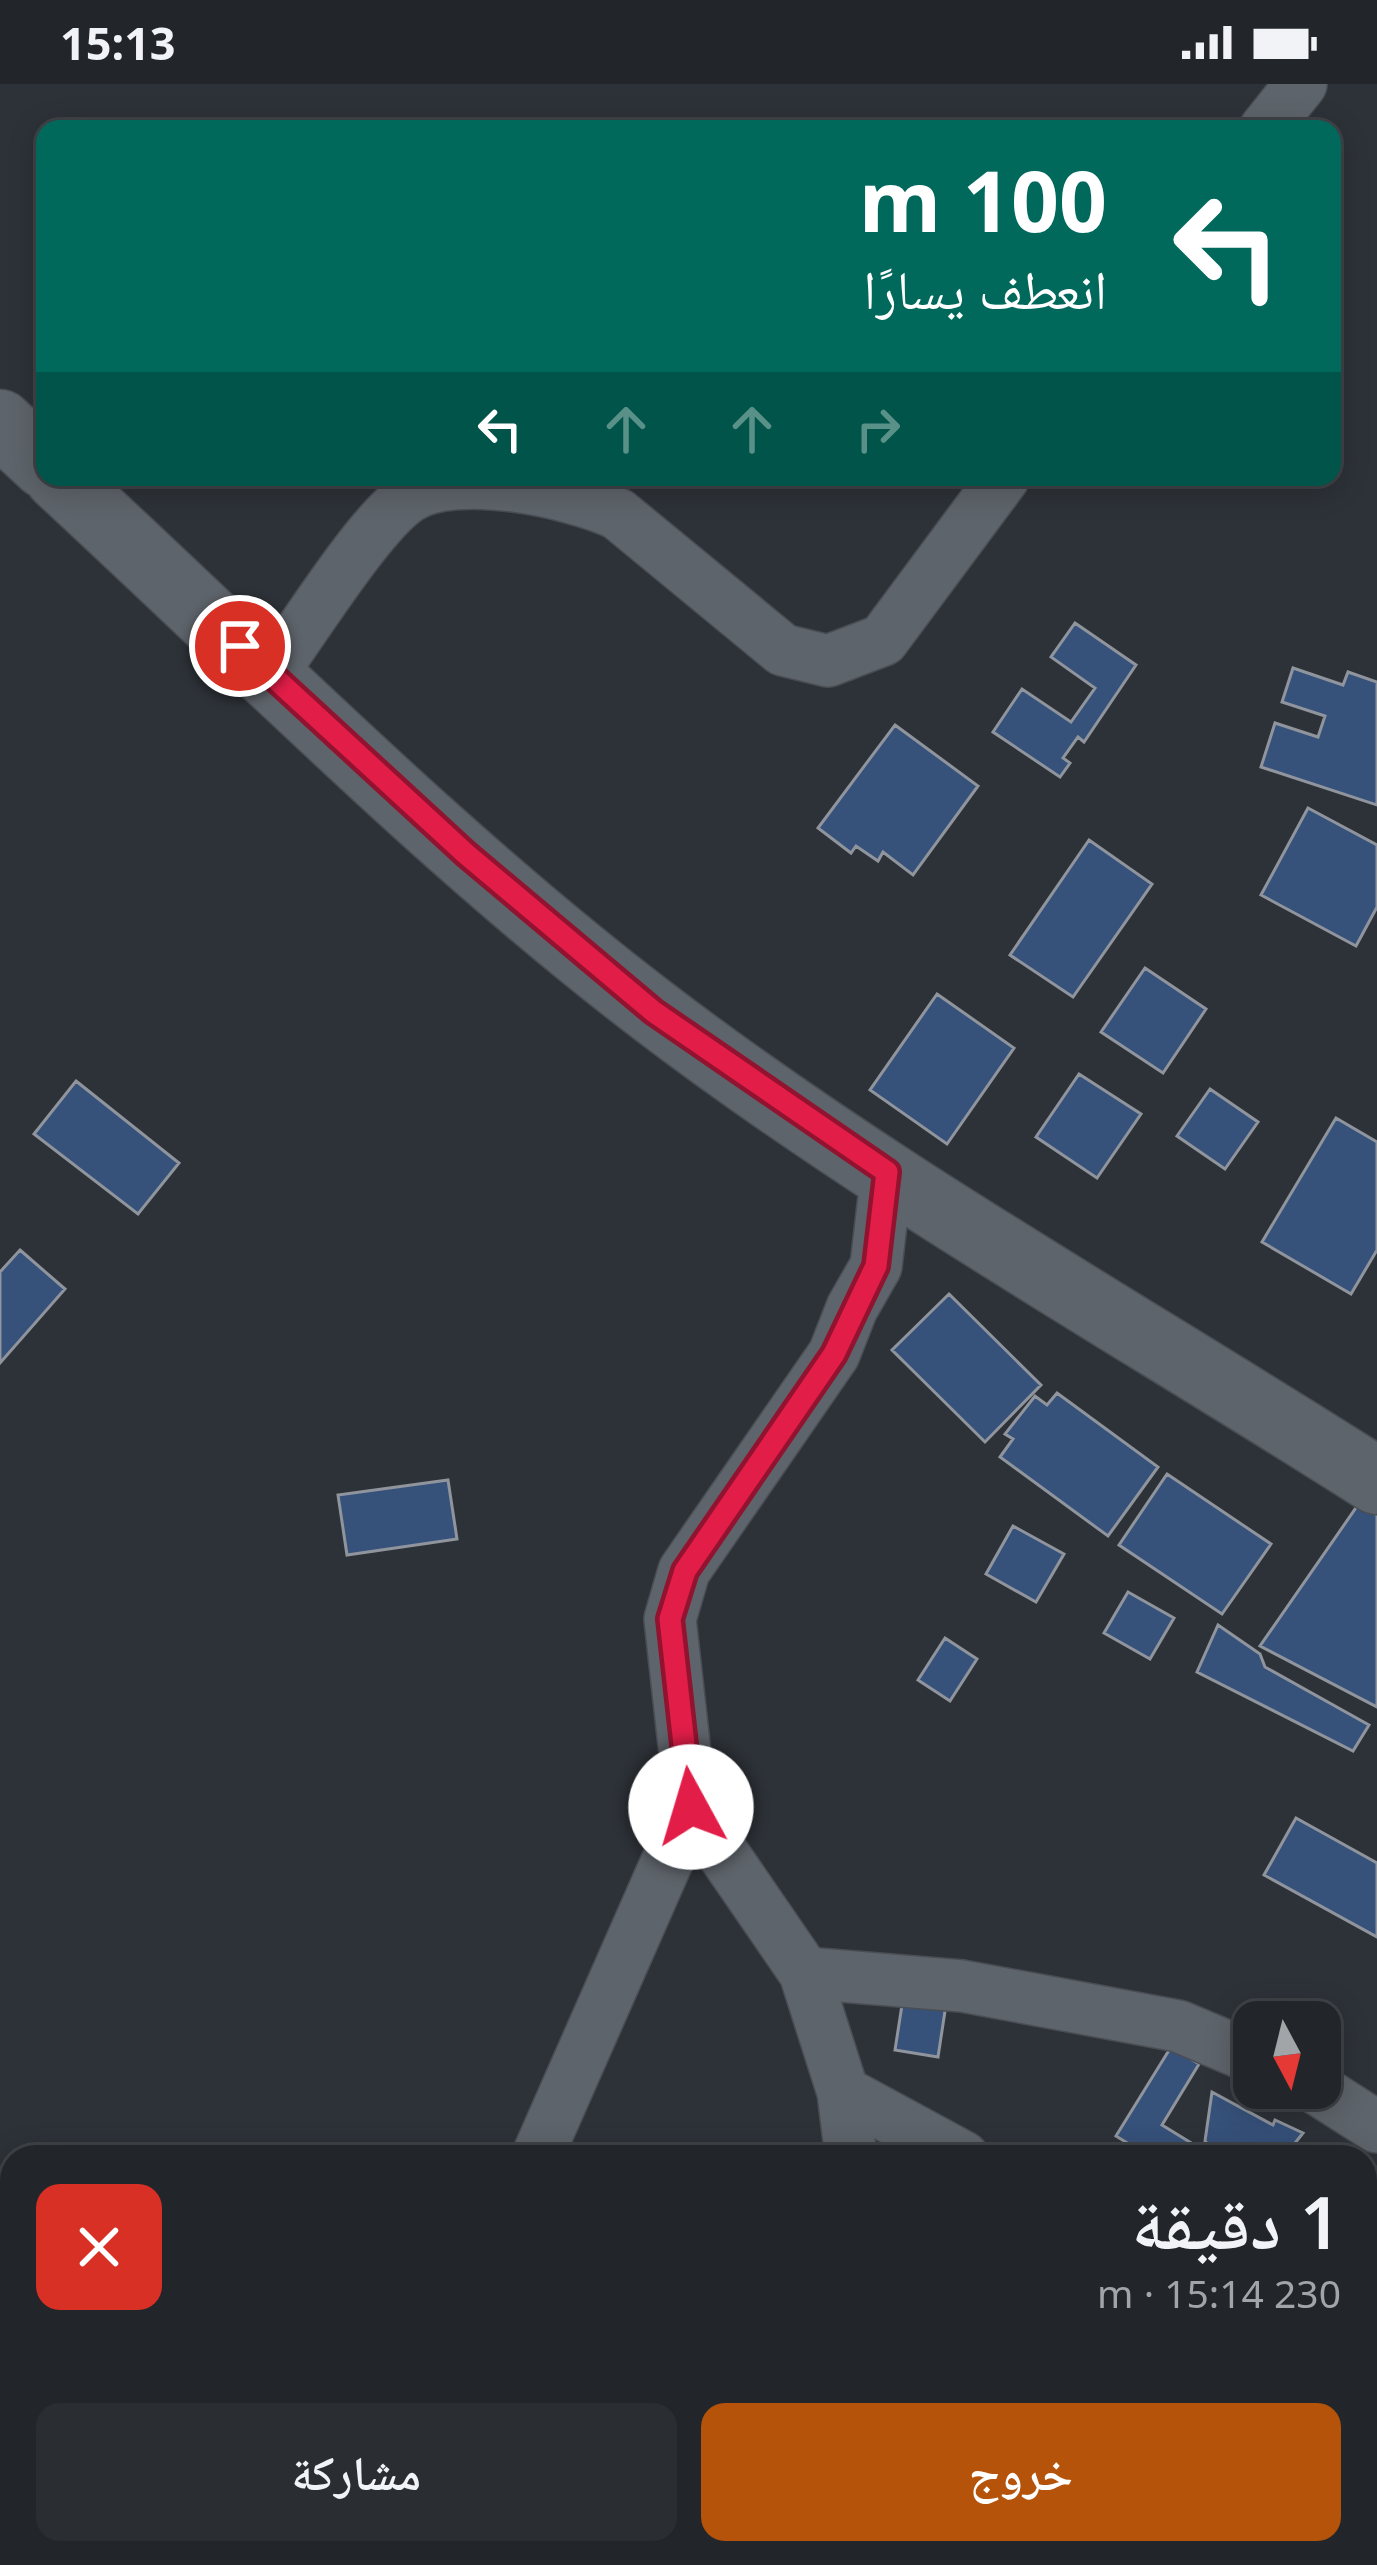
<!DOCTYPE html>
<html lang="ar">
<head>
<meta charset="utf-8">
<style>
  :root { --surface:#22262a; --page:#2a2e32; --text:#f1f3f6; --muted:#a2a5a8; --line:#3f4347; --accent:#b45309 }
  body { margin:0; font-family:"Noto Sans","Noto Naskh Arabic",sans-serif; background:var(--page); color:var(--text); direction:rtl; height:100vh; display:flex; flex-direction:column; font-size:45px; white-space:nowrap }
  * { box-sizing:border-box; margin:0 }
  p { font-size:39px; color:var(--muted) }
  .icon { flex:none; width:66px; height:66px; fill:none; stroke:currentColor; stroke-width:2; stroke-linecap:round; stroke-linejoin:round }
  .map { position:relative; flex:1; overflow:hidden; direction:ltr }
  .details { position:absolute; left:0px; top:2061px; width:1377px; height:420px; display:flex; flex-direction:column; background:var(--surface); border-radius:36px 36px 0 0; box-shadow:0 6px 30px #0003,0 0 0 3px var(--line); direction:rtl }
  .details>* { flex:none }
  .hud { position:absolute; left:36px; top:36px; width:1305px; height:366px; border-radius:24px; box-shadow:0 6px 30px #0003,0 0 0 3px var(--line); direction:rtl; background:#00695c; color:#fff; overflow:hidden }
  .needle { width:78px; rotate:173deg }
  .controls { position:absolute; left:1233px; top:1917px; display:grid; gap:24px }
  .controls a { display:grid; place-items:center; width:108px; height:108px; border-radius:24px; background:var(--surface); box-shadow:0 6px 30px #0003,0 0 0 3px var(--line); font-size:60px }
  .pin { position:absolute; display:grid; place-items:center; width:102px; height:102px; color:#fff; margin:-51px; border:6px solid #fff; border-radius:50%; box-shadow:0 3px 12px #0007 }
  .me { position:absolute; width:132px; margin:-66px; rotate:354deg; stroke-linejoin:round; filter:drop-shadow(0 0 9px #0008) }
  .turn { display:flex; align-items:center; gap:42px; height:252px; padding:0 36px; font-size:54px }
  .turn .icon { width:156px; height:156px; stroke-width:2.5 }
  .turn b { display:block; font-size:84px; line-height:102px }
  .lanes { display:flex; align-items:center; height:114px; padding:0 36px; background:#0003; justify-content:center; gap:60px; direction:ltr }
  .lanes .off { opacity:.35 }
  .round { display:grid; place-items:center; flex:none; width:126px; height:126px; border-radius:24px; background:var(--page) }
  .head { display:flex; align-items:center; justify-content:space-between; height:204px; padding:0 36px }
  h1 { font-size:72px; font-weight:600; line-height:90px }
  .primary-button { display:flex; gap:24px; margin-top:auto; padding:24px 36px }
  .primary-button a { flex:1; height:138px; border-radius:24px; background:var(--accent); color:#fff; font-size:48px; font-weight:600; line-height:138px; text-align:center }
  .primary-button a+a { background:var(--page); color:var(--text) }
  .status { display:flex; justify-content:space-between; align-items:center; height:84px; padding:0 60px; background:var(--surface); direction:ltr }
  .status svg { height:33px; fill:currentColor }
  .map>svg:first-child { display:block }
  .building { fill:#36517a; stroke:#8f949d; stroke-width:3 }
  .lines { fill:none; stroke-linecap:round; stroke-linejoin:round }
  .minor-casing { stroke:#4a4e54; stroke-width:54 }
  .secondary-casing { stroke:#4a4e54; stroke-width:69 }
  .minor { stroke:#5e646b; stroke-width:51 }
  .secondary { stroke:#5e646b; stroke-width:66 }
  .route-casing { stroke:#92132f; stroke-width:30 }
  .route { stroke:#e11d48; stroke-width:21 }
</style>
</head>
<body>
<div class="status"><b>15:13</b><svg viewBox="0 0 49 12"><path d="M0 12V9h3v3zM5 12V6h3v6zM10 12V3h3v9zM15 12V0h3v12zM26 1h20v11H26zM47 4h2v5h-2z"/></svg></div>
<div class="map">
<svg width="1377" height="2481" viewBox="0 0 1377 2481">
  <rect width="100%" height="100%" fill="#2d3238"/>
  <path class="building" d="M1075,539l61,42 -52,77 -6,-5 -15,21 7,5 -10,14 -67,-45 29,-43 49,33 24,-34 -44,-31z
    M1293,584l50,17 5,-13 29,10v123l-116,-38 14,-44 43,14 7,-21 -43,-14z
    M895,641l83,61 -65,89 -30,-23 -5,9 -22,-15 -5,7 -33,-25z
    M1308,724l69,37v62l-21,39 -95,-51z
    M1089,756l63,44 -79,113 -63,-42z
    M1145,884l61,41 -43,64 -62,-41z
    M937,910l77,54 -67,96 -77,-54z
    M1079,990l62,40 -44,64 -61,-41z
    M76,997l103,82 -41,51 -104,-80z
    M1210,1005l48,33 -33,47 -48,-33z
    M1336,1034l41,24v108l-26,44 -89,-52z
    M20,1166l45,39 -65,74v-91z
    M949,1210l92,91 -56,57 -93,-92z
    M1057,1309l101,74 -50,69 -108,-79 13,-18 -8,-5 30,-38 12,9z
    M1167,1390l104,70 -49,70 -103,-69z
    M448,1396l9,59 -110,16 -9,-60z
    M1360,1418l17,13v192l-117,-61z
    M1013,1442l51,28 -28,48 -50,-28z
    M1128,1508l46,26 -24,41 -46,-26z
    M1218,1541l42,29 5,13 104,58 -16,26 -156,-79z
    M945,1554l32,21 -27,42 -32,-21z
    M1296,1734l81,45v74l-113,-62z
    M904,1908l43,6 -9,59 -43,-7z
    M1171,1963l28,17 -37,61 44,27 -3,5h-53l-34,-21z
    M1212,2008l61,33 2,-5 28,13 -19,24h-66l-13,-16z
    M191,2469h65l-7,12h-37z
    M1006,2469h32l-7,12h-33z
    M1083,2469h33l-6,12z"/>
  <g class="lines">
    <defs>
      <path id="minor" d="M1265,45l36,-45
        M271,590c31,-42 99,-152 138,-177 47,-30 162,-5 209,17l165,136 45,11 55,-21 121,-163
        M691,1723l114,166 38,119 8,65
        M805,1889l157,13 216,40 76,32
        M1316,2004l61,39
        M843,2008l120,65
        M537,2073l154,-350 -21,-188 14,-48 150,-217 18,-46 24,-42 11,-94
        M1365,2313l12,9
        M1170,2469l17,12
        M327,2481l7,-12"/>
      <path id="secondary" d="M0,339l45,42
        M58,393c195,180 384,373 595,534 228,174 483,316 724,470"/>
    </defs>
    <use href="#minor" class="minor-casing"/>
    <use href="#secondary" class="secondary-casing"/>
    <use href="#minor" class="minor"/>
    <use href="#secondary" class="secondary"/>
  </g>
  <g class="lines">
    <defs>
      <path id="route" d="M240,562l226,208 188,158 233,160 -11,94 -42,88 -149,217 -15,48 21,188"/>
    </defs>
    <use href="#route" class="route-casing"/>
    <use href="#route" class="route"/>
  </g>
</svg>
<div class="controls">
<a><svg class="needle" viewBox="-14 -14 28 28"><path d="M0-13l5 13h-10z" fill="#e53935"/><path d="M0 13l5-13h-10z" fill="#a2a5a8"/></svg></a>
</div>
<div class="pin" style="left:240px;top:562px;background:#d93025"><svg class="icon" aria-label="arrive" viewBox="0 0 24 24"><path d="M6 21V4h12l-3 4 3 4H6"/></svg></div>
<svg class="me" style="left:691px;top:1723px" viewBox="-20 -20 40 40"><circle r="19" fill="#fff"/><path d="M0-13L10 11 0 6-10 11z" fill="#e11d48"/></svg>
<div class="hud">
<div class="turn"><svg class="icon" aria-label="left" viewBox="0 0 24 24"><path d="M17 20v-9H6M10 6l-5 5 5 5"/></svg><div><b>100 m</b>انعطف يسارًا</div></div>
<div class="lanes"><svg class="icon" aria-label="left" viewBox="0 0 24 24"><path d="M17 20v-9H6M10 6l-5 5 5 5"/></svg><svg class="icon off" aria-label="ahead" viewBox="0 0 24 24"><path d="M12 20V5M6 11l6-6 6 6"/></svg><svg class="icon off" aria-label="ahead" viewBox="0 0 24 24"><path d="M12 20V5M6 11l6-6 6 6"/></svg><svg class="icon off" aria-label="right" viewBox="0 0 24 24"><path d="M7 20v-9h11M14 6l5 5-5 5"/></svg></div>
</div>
<section class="details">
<div class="head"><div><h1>1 دقيقة</h1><p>230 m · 15:14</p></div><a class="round" style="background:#d93025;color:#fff"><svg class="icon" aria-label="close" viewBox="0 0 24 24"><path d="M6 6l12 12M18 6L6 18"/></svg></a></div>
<div class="primary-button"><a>خروج</a><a>مشاركة</a></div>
</section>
</div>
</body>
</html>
